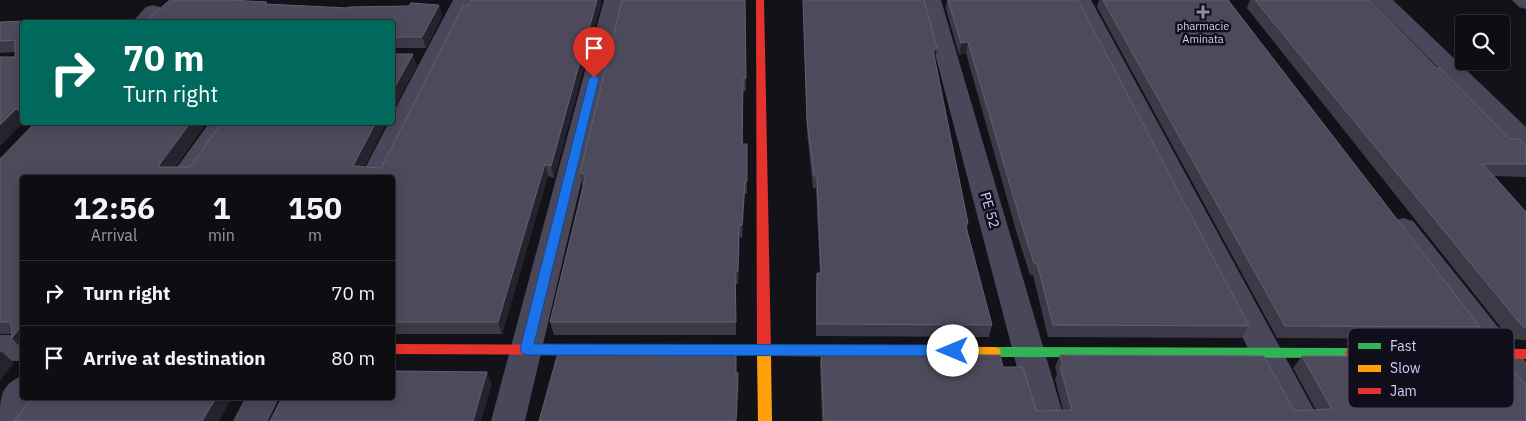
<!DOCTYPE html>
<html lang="en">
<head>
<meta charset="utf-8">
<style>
  :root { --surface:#0e0e12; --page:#1c1c20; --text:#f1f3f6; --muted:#9b9c9f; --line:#2e2e32 }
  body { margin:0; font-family:"IBM Plex Sans",sans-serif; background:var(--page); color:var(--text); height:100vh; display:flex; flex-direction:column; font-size:19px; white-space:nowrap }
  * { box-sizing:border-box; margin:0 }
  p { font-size:16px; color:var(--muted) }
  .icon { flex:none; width:28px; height:28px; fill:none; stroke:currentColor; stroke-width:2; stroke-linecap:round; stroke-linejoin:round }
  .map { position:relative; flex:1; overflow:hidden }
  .details { position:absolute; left:20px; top:175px; width:375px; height:225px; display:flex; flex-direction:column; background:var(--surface); border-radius:5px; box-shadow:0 2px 12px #0003,0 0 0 1px var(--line) }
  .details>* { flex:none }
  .top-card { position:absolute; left:20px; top:20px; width:375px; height:105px; border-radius:5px; box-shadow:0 2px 12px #0003,0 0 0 1px var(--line); background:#00695c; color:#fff; overflow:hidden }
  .fabs { position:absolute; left:1455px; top:15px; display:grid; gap:10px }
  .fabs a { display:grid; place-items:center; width:55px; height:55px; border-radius:5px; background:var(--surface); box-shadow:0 2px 12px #0003,0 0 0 1px var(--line); font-size:25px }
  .pin { position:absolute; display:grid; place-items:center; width:42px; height:42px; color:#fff; margin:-51px -21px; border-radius:50% 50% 50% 0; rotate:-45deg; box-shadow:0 0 5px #0007 }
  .pin .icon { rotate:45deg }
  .me { position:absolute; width:55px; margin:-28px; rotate:270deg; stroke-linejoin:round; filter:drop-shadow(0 0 4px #0008) }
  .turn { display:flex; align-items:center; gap:18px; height:105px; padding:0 20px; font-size:22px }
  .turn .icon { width:65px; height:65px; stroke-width:2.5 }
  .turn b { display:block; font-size:35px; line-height:42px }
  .eta { display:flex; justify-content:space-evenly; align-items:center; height:85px; text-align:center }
  .eta b { font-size:30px; font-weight:800; line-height:35px }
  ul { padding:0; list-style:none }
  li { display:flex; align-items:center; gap:15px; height:65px; padding:0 20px; border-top:1px solid var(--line) }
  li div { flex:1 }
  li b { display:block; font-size:19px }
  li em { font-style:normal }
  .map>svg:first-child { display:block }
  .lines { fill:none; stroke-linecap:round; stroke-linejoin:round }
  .street { fill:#494759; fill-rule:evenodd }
  .fast { fill:#30b455; fill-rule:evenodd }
  .slow { fill:#ff9f0a; fill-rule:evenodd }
  .jam { fill:#e5322d; fill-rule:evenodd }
  .wall { fill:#3d3a48 }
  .shaded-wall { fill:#25232d }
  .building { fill:#4d4a5b; stroke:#625f74 }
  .route { fill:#1a73e8; stroke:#114b97 }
  .poi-dot { fill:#928caa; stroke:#110e1c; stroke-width:2 }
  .labels { text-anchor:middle; stroke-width:5; stroke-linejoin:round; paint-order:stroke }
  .far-poi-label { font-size:11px; fill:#d6cef9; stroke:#110e1c }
  .street-label { font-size:14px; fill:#d6cef9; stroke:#110e1c }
  .key { fill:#110e1c; stroke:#4c485e; stroke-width:1 }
  .key-label { font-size:14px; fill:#d6cef9 }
</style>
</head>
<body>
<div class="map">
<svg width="1526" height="421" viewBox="0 0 1526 421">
  <rect width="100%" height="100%" fill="#131218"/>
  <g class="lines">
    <path class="street" d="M453,0h20l-87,178h-26l29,-56h3v-7z
      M604,0h20l-99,421h-34z
      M921,0h20l124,421h-34z
      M1071,0h20l229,421h-35z
      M1371,0h22l133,127v22l-9,-2z
      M1512,0h14v9l-7,-2z
      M153,5l7,2 3,4 -10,11h-21l14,-15z
      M210,122h25l-39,56h-27z
      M1403,218l10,3 113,141v39l-12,-4 -121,-162 -4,-7 4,-7z
      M0,335h22v26h-22z
      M22,376v22h13l-16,23h-19c0,-23 0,-36 22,-45z
      M245,398h34l-11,23h-35z"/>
    <path class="fast" d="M994,347l358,1 5,1 2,4 -2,4 -5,1 -358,-1 -5,-1 -2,-4 2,-4z"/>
    <path class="slow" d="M603,345l391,2 5,1 2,4 -2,4 -5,1 -223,-1 1,65h-14l-1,-65 -154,-1 -5,-1 -2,-4 2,-4z"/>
    <path class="jam" d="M756,0h8l7,350 -2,4 -5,1 -5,-1 -2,-4z
      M392,344l211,1 5,1 2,4 -2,4 -5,1 -211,-1z
      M1352,348l174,1v10l-174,-1 -5,-1 -2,-4 2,-4z"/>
  </g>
  <path class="wall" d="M471,0h130v4l-47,174 -6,-2 -46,158h-110v-156h-370v171l-10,-15h-12v-175l36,-37h171l-32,45h189l17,1z
    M745,0l1,91h-3v53h4v50h-2l-3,44 -2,-1 -2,47h-2v51h-182l-4,-13 34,-136 -2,-1 -2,-12z
    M803,0h121l11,61 33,162 -1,6 25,96 -3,12 -173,-1v-51l1,-12h3l-4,-85h-3l-6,-56z
    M947,0h131l171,326 -8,12 -193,-1 -15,-62h-3l-13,-41 -51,-181 -7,2 -13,-46z
    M1099,0h129l252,327 -12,12 -191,-1 -180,-331z
    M1250,0h120l67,68 73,71 16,6v32l-32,-1 32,36v128l-16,-1 -263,-331z
    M268,4l79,4 92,-3 3,11 -16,32h-34v-26h-370v100l-22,24 15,-89v-5l-15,1v-31l145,-1z
    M821,354l182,13 33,44 27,-1 -8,-31 2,-5 -2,-7 5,-12 234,56 22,-1 -23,-42 9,-12 224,65h-704l-2,-55z"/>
  <path class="shaded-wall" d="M597,0h4v4l-47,174 -3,-12z
    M439,5l3,11 -16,32 -4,-11z
    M968,42l-2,11 -7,2 2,-12z
    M937,49l-2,12 -2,-11z
    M413,54l4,12 -25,47v-21z
    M16,109l6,8v5h2l-24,24v-21z
    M191,122h16l-40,55 -7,-10 -1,-2z
    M376,122h11l-28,56 -6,-12z
    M545,164l3,12 -46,158 -4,-12z
    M745,181v13l-3,44v-13z
    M739,225l1,12 -2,47v-13z
    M21,326l1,1v22l-10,-11z
    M1,351l13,12 -14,18v-28z
    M487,372l5,12 -11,37h-8z
    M738,373l1,12 -2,36h-1z
    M216,398h16l-13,23h-17z"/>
  <path class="building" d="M170,0h58l39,2 -2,2 82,4 1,-1 61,-1 2,-3 28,2 -17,32h-30v-15h-370v87h-6l-16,16v-68h15v-17l-15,1v-19l52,-2 93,1z
    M471,0h126l-46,166 -6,-2 -47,158h-106v-144h-370v148h-1l-9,12 -1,-16h-11v-163l36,-37h155l-32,43 1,2h30l32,-45h154l-23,44 28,2 82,-162h5z
    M622,0h123l1,78h-3l-1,66h5v37h-2l-3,44h-3l-1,46h-3l1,51h-186l36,-148 -6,-1z
    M803,0h121l13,49 -4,1 35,173h-3l27,102 -175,-1v-51h4l-4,-97h-3l-7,-56z
    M948,0h130l171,326 -196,-1 -16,-62h-3l-13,-41 -53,-180 -7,1z
    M1103,0h125l252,327 -195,-1z
    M1255,0h115l67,68h3l70,71h9l7,6v19h-43l43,48v115h-3z
    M392,54h21l-21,38z
    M558,353l178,1v19h2l-2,48h-197z
    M821,354l179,1 3,12h20l13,44 36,-1 -12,-43h3l-3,-12 204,1 30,55 38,-2 -30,-53 201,1 23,29v35h-702z
    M392,371l95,1 -14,49h-203l12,-23h110z
    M32,398h184l-14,23h-188z"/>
  <path class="route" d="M594,75l5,3 -65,266 419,1 5,2 2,4 -2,3 -5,2 -427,-1 -4,-2 -2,-4 69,-271z"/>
  <path class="poi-dot" d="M1200.5 4.5h5v5h5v5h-5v5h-5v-5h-5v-5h5z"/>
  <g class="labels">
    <g class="far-poi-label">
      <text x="1203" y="30">pharmacie<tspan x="1203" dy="13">Aminata</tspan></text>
    </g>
    <g class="street-label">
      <text transform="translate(990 210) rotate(74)" y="5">PE 52</text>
    </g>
  </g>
  <rect x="1348" y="328" width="166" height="80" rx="8" class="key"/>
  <rect x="1358" y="343" width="23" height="6" fill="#30b455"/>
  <rect x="1358" y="365" width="23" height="7" fill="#ff9f0a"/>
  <rect x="1358" y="388" width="23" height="6" fill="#e5322d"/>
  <g class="key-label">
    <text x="1390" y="351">Fast</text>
    <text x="1390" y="373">Slow</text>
    <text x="1390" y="396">Jam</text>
  </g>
</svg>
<div class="fabs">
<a><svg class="icon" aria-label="search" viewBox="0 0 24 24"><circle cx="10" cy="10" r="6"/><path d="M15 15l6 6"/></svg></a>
</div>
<div class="pin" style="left:594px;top:78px;background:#d93025"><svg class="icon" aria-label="arrive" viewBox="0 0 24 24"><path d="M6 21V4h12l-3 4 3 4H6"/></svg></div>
<svg class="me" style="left:953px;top:351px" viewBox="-20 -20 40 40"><circle r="19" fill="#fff"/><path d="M0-13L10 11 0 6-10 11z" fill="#1a73e8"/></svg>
<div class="top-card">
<div class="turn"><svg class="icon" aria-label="right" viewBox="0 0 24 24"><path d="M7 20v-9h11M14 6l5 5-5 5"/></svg><div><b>70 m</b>Turn right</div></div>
</div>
<section class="details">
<div class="eta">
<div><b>12:56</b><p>Arrival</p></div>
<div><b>1</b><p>min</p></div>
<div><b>150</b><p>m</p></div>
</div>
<ul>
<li><svg class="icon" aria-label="right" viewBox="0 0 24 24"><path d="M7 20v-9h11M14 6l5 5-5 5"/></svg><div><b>Turn right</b></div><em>70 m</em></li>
<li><svg class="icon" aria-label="arrive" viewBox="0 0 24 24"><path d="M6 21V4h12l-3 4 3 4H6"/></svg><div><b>Arrive at destination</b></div><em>80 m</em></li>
</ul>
</section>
</div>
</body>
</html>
